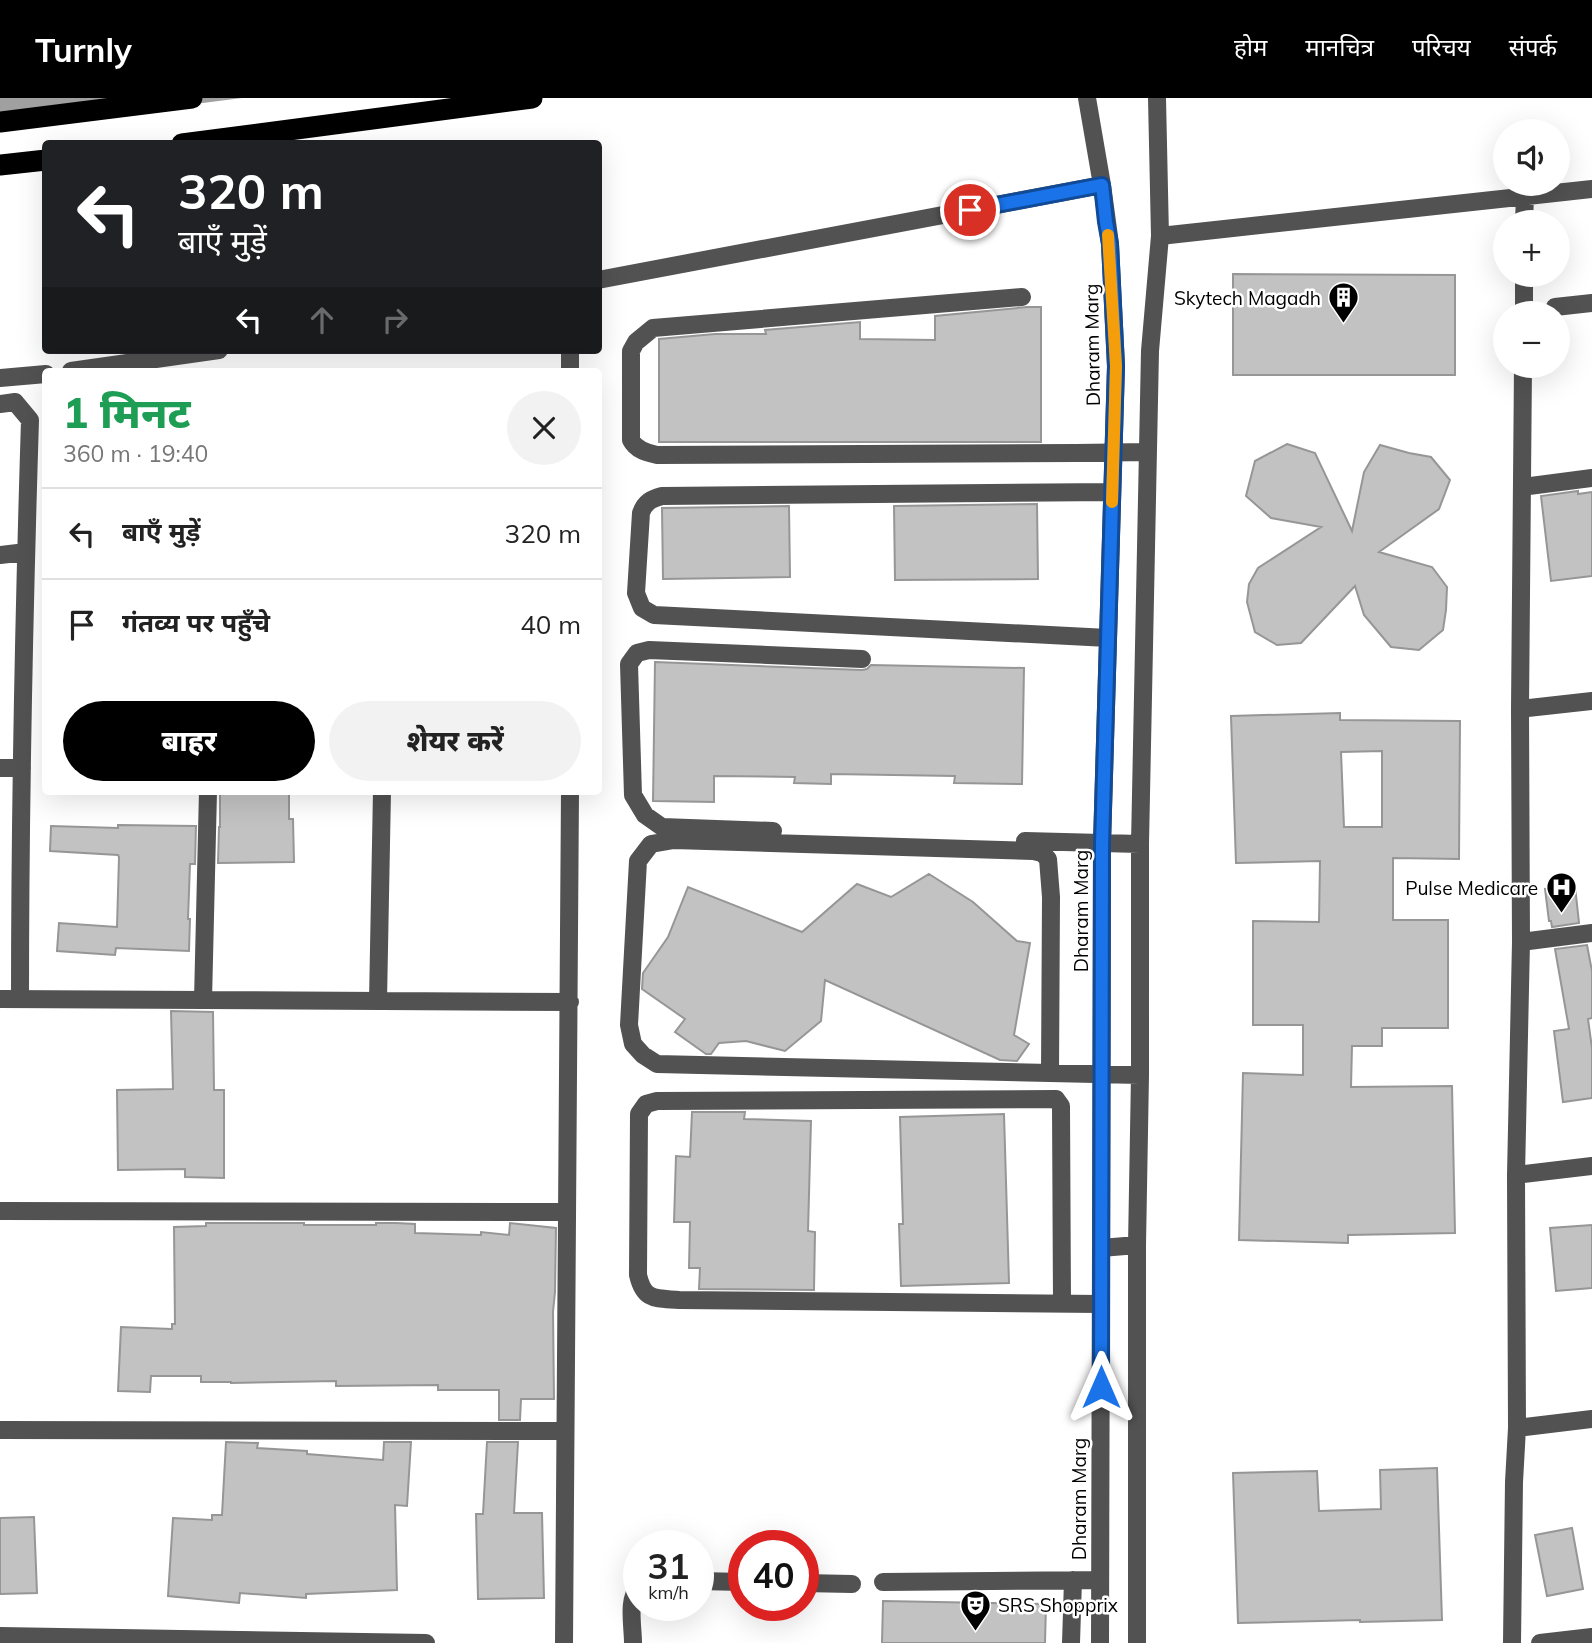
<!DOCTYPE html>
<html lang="hi">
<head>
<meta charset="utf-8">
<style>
  :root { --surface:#fff; --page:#f2f2f2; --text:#222; --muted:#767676; --line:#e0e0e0; --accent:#000 }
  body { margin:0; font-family:Mulish,"Noto Sans Devanagari",sans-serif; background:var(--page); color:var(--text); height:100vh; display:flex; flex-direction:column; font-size:26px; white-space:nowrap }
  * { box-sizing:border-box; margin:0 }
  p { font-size:23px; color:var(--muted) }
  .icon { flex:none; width:38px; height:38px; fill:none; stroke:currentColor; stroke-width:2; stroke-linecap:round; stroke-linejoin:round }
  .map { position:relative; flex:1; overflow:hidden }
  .panel { position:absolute; left:42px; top:270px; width:560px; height:427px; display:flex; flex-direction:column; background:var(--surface); border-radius:7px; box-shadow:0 7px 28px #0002 }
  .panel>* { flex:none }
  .hud { position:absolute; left:42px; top:42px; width:560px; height:214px; border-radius:7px; box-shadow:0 7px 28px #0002; background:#202124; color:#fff; overflow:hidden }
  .tools { position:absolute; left:1493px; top:21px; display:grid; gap:14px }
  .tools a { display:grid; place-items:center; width:77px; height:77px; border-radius:50%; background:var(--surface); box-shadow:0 7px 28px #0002; font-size:35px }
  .speed { position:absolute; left:623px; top:1432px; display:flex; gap:14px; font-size:35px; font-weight:700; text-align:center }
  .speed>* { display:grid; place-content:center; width:91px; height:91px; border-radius:50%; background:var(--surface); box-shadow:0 7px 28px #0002; line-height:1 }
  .speed small { font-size:18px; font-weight:400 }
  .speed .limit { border:10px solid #d22; background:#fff; color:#111 }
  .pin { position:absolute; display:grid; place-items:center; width:60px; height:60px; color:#fff; margin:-30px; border:4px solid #fff; border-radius:50%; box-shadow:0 2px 7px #0007 }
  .me { position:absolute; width:77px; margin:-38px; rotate:0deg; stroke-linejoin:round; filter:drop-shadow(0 0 5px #0008) }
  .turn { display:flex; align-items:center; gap:24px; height:147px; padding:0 21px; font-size:32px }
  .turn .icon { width:91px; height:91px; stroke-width:2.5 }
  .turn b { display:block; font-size:49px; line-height:60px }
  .lanes { display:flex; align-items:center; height:66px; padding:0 21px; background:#0003; justify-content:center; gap:35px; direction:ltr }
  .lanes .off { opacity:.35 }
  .round { display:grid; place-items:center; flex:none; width:74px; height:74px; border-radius:37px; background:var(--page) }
  .summary { display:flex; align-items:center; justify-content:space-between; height:119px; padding:0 21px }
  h1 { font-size:42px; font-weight:800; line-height:52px; color:#1e9e55 }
  .action { display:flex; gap:14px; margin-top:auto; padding:14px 21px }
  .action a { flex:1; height:80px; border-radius:42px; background:var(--accent); color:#fff; font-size:28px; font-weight:800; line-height:80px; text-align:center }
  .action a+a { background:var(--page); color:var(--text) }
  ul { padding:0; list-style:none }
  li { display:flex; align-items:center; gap:21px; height:91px; padding:0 21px; border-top:2px solid var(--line) }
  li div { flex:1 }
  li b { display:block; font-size:26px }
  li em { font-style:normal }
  header { display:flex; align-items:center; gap:42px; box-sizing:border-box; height:98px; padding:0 35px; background:var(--accent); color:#fff }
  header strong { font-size:33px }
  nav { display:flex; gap:38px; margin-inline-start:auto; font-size:24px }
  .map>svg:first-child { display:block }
  .water { fill:#a0a0a0 }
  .building { fill:#c2c2c2; stroke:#969696; stroke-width:2; fill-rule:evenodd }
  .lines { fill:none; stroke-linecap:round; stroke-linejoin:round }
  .minor { stroke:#525252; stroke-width:18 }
  .highway { stroke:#000; stroke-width:21 }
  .route-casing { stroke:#114b97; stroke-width:18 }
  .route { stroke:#1a73e8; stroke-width:12 }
  .slow { stroke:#f59e0b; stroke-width:12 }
  .labels { text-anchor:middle; stroke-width:5; stroke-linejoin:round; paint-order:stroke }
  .poi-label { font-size:19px; fill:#000; stroke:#fff; text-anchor:end }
  .street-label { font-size:19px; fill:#000; stroke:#fff }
</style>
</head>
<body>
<header>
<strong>Turnly</strong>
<nav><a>होम</a><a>मानचित्र</a><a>परिचय</a><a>संपर्क</a></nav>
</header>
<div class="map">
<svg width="1592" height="1545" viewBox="0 0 1592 1545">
  <rect width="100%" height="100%" fill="#fff"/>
  <path class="water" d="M0,0h242l-242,31z"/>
  <path class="building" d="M1233,176l222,1v100h-222z
    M1027,209h14v135h-382v-103l56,-5h51l-1,-4 95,-8v17l75,1v-24z
    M1287,346l28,9 37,78 12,-59 16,-27 29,8 22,4 19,23 -11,29 -60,43 53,15 15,20 -1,23 -3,20 -24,20 -28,-3 -27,-32 -9,-29 -54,57 -24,2 -22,-13 -8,-30 2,-18 9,-16 63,-41 -50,-9 -25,-22 9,-35z
    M1578,393v3l14,-2v84l-41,5 -10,-85z
    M1037,406l1,75 -143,1 -1,-74z
    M789,408l1,71 -127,2 -1,-71z
    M655,564l207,8 5,-1 4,-4 153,3 -2,116 -68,-1 1,-7 -124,-2v10l-37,-1 1,-6 -81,-1v26l-61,-1z
    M1340,615v7l120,1 -1,138 -66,-1v62h55v108h-66v18h-30l-1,41 101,-1 3,147 -107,2v8l-109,-3 4,-167 60,2v-50h-50v-104l66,1 1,-61 -84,2 -5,-147zM1382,653v76h-38l-3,-75z
    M220,693h69v28h4l1,43 -76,1 1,-36h1z
    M118,727l78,1 -1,38h-5l-2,55h2l-1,32 -73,-3 -1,7 -58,-4 2,-28 58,4 2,-70 -1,-2 -68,-4 1,-25 67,2z
    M929,776l44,28 44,39 13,2 -16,92 15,9 -12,17 -17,-1 -175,-80 -4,41 -36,30 -39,-10 -27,2 -8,11h-5l-31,-22 10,-13 -43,-30 1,-16 25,-36 20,-50 114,45 55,-48 34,13z
    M1575,788l4,37 -27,4 -1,-6h-2l-4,-32z
    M1587,847l5,26v47l-4,1 4,29v50l-29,4 -9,-71 15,-2 -14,-80z
    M171,913l42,1 1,78h10v88l-39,-1v-8l-67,1 -1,-80 56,-1z
    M692,1014h53l-1,7 67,2 -3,110 7,1 -1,58 -115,-1 1,-21h-11l1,-46h-16l2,-66 14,1z
    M1004,1016l5,169 -108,3 -2,-62h4l-3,-107z
    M206,1125h98v2h72v-2h20l19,1v9l66,2v-3l28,3 1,-12 46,5 -1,64 -2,20 1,87h-33l-1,21h-21v-30h-61v-5l-102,1v-5l-105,2v-1h-30v-6h-50l-1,16 -32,-1 3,-64 51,2v-5h3l-1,-97 32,-1z
    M1592,1127v63l-36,3 -6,-63z
    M226,1344l32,1 -1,5 50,3v3l76,6 1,-18h27l-4,64 -12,-1 2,85 -91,4v4l-66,-5 -1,10 -71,-7 5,-78 39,2v-5h10z
    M487,1344h31l-4,71h28l2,85 -66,1 -2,-85h7z
    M1437,1370l5,152 -82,2v-2l-122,3 -5,-150 84,-2 2,40 62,-2 -1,-39z
    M34,1419l3,76 -37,1v-76z
    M1572,1430l11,61 -36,7 -12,-61z
    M883,1503l163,3 -1,39h-163z"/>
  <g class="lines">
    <path class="minor" d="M1087,0l15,87 8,59 6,122 -14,478 -2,799
      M1524,124l1,-26
      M1160,138l432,-47
      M598,182l504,-95
      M1022,199l-369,31 -17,14 -5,9v89c5,10 16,13 26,15l419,-2 72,-1
      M1555,209l37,-4
      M1524,215v-38
      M570,252v21
      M71,273l148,-21
      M0,280l46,-4
      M0,306l15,-2 15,18c-6,193 -10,386 -10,579
      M1522,389l70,-9
      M0,457l26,-3
      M1108,540l-454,-23 -12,-7 -6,-15 5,-80c4,-11 10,-14 21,-17l450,-4
      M1520,611l72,-8
      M0,670h22
      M773,733l-111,-4 -17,-12 -12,-20 -4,-131 8,-11 12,-3 213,9
      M1025,743l115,3
      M1521,844l71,-9
      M0,901l570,3
      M203,902l5,-209
      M378,903l4,-210
      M1050,975l1,-176 -3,-38 -6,-6 -9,-2 -359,-11 -23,4 -13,17 -9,164 4,19 10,11 14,9 483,11
      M1516,1077l76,-9
      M0,1113l567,1
      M1101,1150l36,-3
      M1062,1206l-1,-198 -5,-7 -399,2 -11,3 -7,10 -1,161c6,26 17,23 41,25l422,4
      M1517,1330l75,-9
      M0,1332l564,1
      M698,1483l46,1
      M883,1484l217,-2
      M803,1485l49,1
      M0,1538l426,7
      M564,1545c0,-284 6,-568 6,-852
      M633,1545c0,-18 -6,-43 6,-57
      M1071,1545l2,-63
      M1137,1545v-398l3,-170v-231l10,-493 10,-115 -3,-138
      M1512,1545l2,-161 3,-54 -1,-253 5,-233 -1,-233 3,-343
      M1540,1545l52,-6"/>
    <path class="highway" d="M0,24l192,-24
      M182,46l350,-46
      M0,67l46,-5"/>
  </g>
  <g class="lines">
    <defs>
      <path id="route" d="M970,112l132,-25 4,37 4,22 6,122 -14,478 -1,543"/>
    </defs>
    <use href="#route" class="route-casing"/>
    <use href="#route" class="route"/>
    <path class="slow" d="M1108,137l8,131 -4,136"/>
  </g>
  <defs>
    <symbol id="building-pin" viewBox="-11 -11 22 30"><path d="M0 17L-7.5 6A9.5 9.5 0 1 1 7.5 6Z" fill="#000" stroke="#fff"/><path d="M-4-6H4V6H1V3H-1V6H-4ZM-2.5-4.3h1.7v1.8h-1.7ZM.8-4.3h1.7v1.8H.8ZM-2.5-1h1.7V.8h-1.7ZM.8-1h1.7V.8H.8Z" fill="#fff"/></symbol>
    <symbol id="hospital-pin" viewBox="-11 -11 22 30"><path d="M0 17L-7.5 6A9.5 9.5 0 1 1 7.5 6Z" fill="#000" stroke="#fff"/><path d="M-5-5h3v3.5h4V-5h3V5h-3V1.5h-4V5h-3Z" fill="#fff"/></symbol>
    <symbol id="theatre-pin" viewBox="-11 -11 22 30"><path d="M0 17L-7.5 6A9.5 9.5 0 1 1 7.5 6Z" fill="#000" stroke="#fff"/><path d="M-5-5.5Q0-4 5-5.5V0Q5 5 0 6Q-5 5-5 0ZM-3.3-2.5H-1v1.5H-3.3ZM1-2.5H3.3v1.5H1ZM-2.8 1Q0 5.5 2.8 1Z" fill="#fff"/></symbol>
  </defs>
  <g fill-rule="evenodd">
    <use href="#building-pin" x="1326" y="182" width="35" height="47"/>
    <use href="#hospital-pin" x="1544" y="772" width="35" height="47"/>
    <use href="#theatre-pin" x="958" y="1490" width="35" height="47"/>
  </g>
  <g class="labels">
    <g class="poi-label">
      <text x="1321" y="207">Skytech Magadh</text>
      <text x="1538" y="797">Pulse Medicare</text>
      <text x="998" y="1514" text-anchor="start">SRS Shopprix</text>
    </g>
    <g class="street-label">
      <text transform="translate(1092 247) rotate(-91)" y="7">Dharam Marg</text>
      <text transform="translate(1081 813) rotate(-90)" y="7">Dharam Marg</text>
      <text transform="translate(1079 1401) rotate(-90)" y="7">Dharam Marg</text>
    </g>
  </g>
</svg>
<div class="tools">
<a><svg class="icon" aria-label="sound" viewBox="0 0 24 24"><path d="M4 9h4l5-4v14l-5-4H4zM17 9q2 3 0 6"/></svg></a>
<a>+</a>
<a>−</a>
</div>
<div class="speed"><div>31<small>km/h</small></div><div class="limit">40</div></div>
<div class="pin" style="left:970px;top:112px;background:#d93025"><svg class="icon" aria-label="arrive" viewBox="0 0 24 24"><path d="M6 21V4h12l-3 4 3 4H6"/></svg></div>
<svg class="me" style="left:1101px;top:1289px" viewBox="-20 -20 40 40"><path d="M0-17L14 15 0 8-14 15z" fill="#1a73e8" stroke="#fff" stroke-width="4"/></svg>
<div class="hud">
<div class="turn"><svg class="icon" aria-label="left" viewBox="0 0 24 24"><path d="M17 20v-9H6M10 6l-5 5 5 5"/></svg><div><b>320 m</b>बाएँ मुड़ें</div></div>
<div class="lanes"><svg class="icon" aria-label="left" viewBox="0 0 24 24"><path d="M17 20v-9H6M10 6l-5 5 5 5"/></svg><svg class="icon off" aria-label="ahead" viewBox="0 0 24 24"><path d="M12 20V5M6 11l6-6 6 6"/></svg><svg class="icon off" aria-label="right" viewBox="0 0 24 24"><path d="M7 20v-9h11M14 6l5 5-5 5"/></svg></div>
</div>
<section class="panel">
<div class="summary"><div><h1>1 मिनट</h1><p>360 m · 19:40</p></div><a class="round"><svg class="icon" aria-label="close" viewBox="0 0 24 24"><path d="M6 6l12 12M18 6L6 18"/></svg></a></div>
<ul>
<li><svg class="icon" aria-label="left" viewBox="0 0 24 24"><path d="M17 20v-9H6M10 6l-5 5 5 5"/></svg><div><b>बाएँ मुड़ें</b></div><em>320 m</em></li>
<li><svg class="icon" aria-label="arrive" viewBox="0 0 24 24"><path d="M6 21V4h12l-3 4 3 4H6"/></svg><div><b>गंतव्य पर पहुँचे</b></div><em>40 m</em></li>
</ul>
<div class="action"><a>बाहर</a><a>शेयर करें</a></div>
</section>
</div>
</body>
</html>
